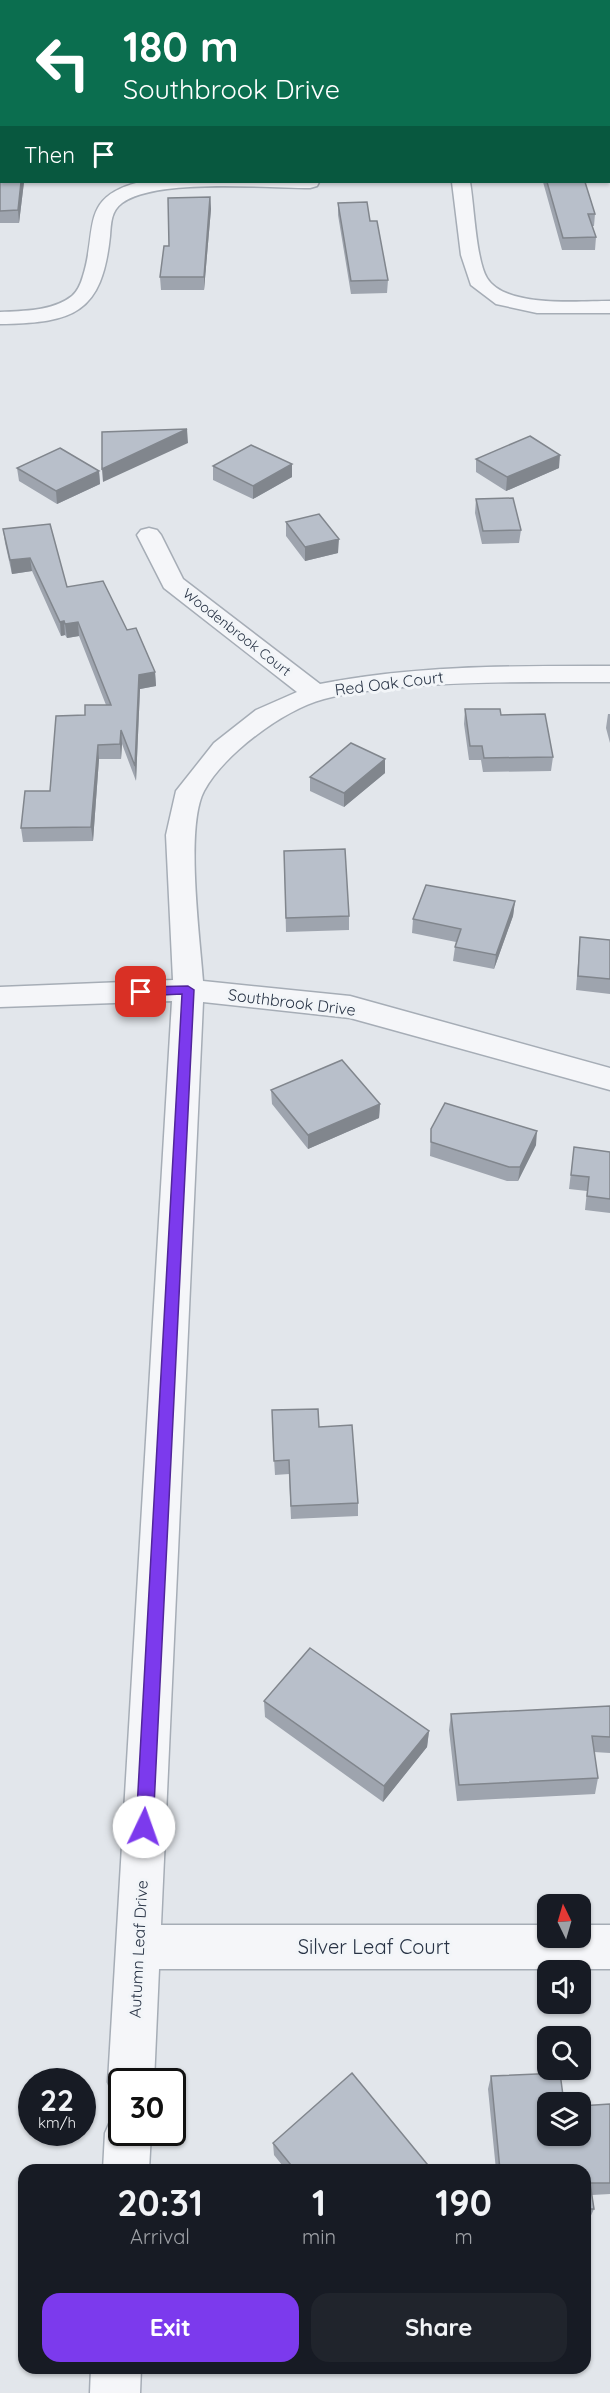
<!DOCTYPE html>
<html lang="en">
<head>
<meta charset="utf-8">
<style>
  :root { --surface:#171b24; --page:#20242c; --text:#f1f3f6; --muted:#9ea1a6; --accent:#7c3aed }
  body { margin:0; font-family:Quicksand,sans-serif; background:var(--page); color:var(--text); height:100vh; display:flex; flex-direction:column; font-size:22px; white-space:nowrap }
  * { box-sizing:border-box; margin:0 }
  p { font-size:20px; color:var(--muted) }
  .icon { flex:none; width:33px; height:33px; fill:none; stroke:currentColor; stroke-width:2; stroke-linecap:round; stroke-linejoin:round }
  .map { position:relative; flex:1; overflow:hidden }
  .sheet { position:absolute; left:18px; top:2164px; width:573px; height:210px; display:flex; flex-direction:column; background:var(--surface); border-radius:18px; box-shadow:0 2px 4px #0004 }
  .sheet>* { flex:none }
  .banner { position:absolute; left:0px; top:0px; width:610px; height:183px; box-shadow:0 2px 4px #0004; background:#0b6e4f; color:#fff; overflow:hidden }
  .needle { width:39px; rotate:355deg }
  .fabs { position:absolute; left:537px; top:1894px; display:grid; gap:12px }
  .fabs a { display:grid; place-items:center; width:54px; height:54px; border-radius:12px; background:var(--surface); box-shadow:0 2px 4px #0004; font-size:30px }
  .speed { position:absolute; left:18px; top:2068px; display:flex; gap:12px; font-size:30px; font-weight:700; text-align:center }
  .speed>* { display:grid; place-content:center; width:78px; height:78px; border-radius:50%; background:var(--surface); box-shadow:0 2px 4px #0004; line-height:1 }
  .speed small { font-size:15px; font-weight:400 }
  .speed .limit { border:3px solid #111; border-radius:9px; background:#fff; color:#111 }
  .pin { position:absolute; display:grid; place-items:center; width:51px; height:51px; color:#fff; margin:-26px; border-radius:12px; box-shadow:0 3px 9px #0006 }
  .me { position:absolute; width:66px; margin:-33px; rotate:3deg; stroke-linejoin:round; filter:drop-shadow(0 0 4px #0008) }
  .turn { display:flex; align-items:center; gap:21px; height:126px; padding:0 24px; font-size:27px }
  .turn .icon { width:78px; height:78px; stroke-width:2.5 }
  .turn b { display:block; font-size:42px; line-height:51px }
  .then { display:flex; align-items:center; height:57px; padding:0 24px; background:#0003; gap:12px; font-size:22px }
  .eta { display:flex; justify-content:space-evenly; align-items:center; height:102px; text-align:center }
  .eta b { font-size:36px; font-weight:700; line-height:42px }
  .primary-button { display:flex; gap:12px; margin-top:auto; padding:12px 24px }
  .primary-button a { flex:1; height:69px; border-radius:18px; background:var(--accent); color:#fff; font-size:24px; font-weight:700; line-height:69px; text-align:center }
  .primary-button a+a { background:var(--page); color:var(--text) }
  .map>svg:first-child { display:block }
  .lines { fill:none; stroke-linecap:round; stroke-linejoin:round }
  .street-casing { stroke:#a6adb6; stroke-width:3 }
  .street { fill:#f5f6f9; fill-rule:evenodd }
  .wall { fill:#9ea4ae }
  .shaded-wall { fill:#81868d }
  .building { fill:#b8bfca; stroke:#81868d; stroke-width:1.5 }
  .route { fill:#7c3aed; stroke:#51269a; stroke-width:1.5 }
  .labels { text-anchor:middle; stroke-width:6; stroke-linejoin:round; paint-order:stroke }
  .far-street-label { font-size:14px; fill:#283345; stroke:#f2f5f8 }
  .street-label { font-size:16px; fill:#283345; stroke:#f2f5f8 }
  .near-street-label { font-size:20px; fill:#283345; stroke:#f2f5f8 }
</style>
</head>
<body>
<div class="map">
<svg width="610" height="2393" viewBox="0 0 610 2393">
  <rect width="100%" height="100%" fill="#e2e6eb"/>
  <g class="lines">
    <defs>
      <path id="street" d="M121,0h16v2h-16z
        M428,0h16v2h-16z
        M140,182h179l-2,4 -7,2c-45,0 -154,-10 -188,15 -11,8 -11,20 -12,33 -8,77 -36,87 -110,88v-12c24,-1 53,-1 72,-16 6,-5 9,-13 11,-20 15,-47 -4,-79 57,-94z
        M452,182h18c4,22 6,78 17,96 18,30 92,23 123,23v12h-73l-41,-9 -25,-19 -10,-30z
        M149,528l8,2 4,5 22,44 137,105c96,-19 192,-18 290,-18v16c-65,0 -130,-1 -196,4 -30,3 -60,5 -90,13 -41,11 -100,55 -120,92 -19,36 -4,147 -1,190l147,15 260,72v22l-260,-72 -147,-16 -42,923h387v13h32v-13h30v44h-451l-5,113h-32v19l-7,-3 -7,-16 64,-1081 -172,6v-20l173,-7 -7,-145 10,-44 38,-48 42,-33 41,-18 -133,-104 -27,-53 4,-5z
        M122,2113v20h29l-2,37h-46l2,-37 7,-16z
        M91,2368h50l-1,25h-50z"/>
    </defs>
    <use href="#street" class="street-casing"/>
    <use href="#street" class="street"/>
  </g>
  <path class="wall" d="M0,55h2v44h-2z
    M0,150l24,32 -5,41h-19z
    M543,182h42l10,32 -1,12h-2l4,11 -1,13h-33z
    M210,197l1,12 -7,81h-43l-1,-13z
    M338,203l32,18 18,59 -1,13 -36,1 -13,-79z
    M476,459l83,9 -53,23 -30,-19z
    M213,466l79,11 -39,22 -40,-19z
    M17,468l82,3 1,13 -43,20 -38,-23z
    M476,499l45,31 -2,13 -37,1 -7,-31z
    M286,522l52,31 -33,8 -19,-25z
    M3,529l64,58 60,43 28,42 1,14 -16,3 -4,92 -14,-37 -1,15h-22l-6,82 -70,1 -2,-14 29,-37 35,-76 21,-10 -27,-69 -12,2 -2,-3 -4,1 -29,-65 -20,3 -7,-31z
    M465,709l36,6 52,42 -2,14 -68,1 -2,-12h-12l-5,-36z
    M608,714h2v29l-4,-15z
    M385,759v14l-41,34 -34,-16v-14z
    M284,851l65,65v14l-63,2z
    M515,901l-2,15 -19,53 -41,-8 2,-14 1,-5 -44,-9 1,-14z
    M580,937l30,3v54l-34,-4z
    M271,1090l109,14 -1,14 -71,31 -36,-45z
    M431,1129l105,16 -18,36h-11l-77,-25z
    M574,1147l36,5v61l-25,-3 2,-19 -18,-2z
    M272,1424l47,3 39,76v13l-67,3 -2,-45 -14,1z
    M264,1701l165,30 -2,16 -44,55 -118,-85z
    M610,1706v47l-16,-1 4,26 -3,16 -138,7 -8,-71 2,-16z
    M491,2076l57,60 62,-32v90l-18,1 2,14 -5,11 -4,1v-51h-89l-8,-81z
    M273,2143l159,27h-146l-12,-15z"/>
  <path class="shaded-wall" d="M1,42l1,12 -2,1v-12z
    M21,182h3l-5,41 -1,-13z
    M210,197l1,12 -7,81v-13z
    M187,429l1,14 -85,39 -1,-13z
    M560,455l-1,13 -53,23 1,-14z
    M292,464v13l-39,22v-13z
    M99,471l1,13 -43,20 -1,-13z
    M339,539l-1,14 -33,8v-14z
    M30,558l2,13 -20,3 -2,-14z
    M64,621l1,14 -4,1 -1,-14z
    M78,622l1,14 -12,2 -2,-14z
    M155,672l1,14 -16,3 -4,92 -1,-15 4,-91z
    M121,730l1,14 -1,15 -1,-15z
    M98,745l1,14 -6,82 -2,-14z
    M385,759v14l-41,34v-14z
    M515,901l-2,15 -19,53 2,-14z
    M380,1104l-1,14 -71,31v-14z
    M537,1131l-1,14 -18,36 2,-14z
    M429,1731l-2,16 -44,55 1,-16z"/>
  <path class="building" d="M2,0h28l-1,2h-27z
    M44,0h16l-1,2h-15z
    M332,0h33v2h-32z
    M2,4v39h-2v-31z
    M0,55h2v32h-2z
    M2,149v33h19l-3,28 -18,1v-61z
    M547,182h38l10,32h-7l8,23 -33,1z
    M210,197l-6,80h-44l4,-31h5l-1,-48z
    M367,202l3,19h7l11,59 -37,1 -13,-78z
    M187,429l-85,40v-37z
    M530,436l30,19 -53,22 -31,-18z
    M251,445l41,19 -39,22 -40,-20z
    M60,448l39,23 -43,20 -39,-23z
    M513,498l8,32 -38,1 -7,-32z
    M319,514l20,25 -34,8 -19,-25z
    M50,524l17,63 36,-6 24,49 9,-2 19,44 -16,3 -4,91 -14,-36 -1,14 -22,1 -7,82 -70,1 4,-37h25l6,-75 29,-1v-10h26l-33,-83 -13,2 -1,-3 -4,1 -30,-64 -20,2 -7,-31z
    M465,709h35l1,6 44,-1 8,43 -69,1 -2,-12h-12z
    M351,743l34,16 -41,34 -34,-16z
    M345,849l4,67 -63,2 -2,-67z
    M426,885l89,16 -19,54 -41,-8 6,-18 -48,-10z
    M580,937l30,3v39l-32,-3z
    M342,1060l38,44 -72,31 -37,-45z
    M445,1103l92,28 -17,36h-11l-78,-25v-13z
    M574,1147l36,5v47l-23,-3 2,-19 -18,-2z
    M318,1409l1,18 33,-2 6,78 -67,3 -2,-46 -15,1 -2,-51z
    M310,1648l119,83 -45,55 -120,-85z
    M610,1706v31l-18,-1 6,42 -139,7 -8,-71z
    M352,2073l80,97h-137l-22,-27z
    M560,2073l4,30h-16v33h32v-30l30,-2v79h-20l4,26h-9v-39h-85l-9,-94z"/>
  <path class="route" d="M188,986l6,4 -41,837 -3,6 -6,2 -6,-2 -2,-6 46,-833 -41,2 -6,-4 6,-5z"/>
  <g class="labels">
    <g class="far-street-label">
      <text transform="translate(237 632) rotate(38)" y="5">Woodenbrook Court</text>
    </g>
    <g class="street-label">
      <text transform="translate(389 683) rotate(-7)" y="6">Red Oak Court</text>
      <text transform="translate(292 1002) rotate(7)" y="6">Southbrook Drive</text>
      <text transform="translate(138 1949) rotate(-87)" y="6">Autumn Leaf Drive</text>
    </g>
    <g class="near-street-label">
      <text x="374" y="1954">Silver Leaf Court</text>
    </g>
  </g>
</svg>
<div class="fabs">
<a><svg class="needle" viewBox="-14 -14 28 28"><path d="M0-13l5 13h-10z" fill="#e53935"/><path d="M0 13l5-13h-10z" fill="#9ea1a6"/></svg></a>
<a><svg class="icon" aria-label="sound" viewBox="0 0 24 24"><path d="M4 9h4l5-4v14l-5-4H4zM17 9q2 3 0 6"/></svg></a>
<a><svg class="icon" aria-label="search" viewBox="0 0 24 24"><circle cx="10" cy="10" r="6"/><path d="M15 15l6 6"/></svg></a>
<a><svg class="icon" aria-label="layers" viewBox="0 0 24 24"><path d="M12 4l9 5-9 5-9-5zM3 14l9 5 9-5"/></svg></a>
</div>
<div class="speed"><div>22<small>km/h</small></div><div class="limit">30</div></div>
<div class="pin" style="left:141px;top:992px;background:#d93025"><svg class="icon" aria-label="arrive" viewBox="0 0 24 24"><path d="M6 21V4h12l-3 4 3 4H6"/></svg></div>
<svg class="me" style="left:144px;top:1827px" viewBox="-20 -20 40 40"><circle r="19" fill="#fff"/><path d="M0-13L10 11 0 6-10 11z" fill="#7c3aed"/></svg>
<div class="banner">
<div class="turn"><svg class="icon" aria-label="left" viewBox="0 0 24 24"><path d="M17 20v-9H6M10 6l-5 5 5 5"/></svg><div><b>180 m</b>Southbrook Drive</div></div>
<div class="then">Then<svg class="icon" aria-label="arrive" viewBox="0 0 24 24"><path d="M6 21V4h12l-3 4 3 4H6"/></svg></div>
</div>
<section class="sheet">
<div class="eta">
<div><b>20:31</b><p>Arrival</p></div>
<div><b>1</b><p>min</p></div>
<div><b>190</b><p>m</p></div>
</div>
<div class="primary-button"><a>Exit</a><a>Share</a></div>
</section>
</div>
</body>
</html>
